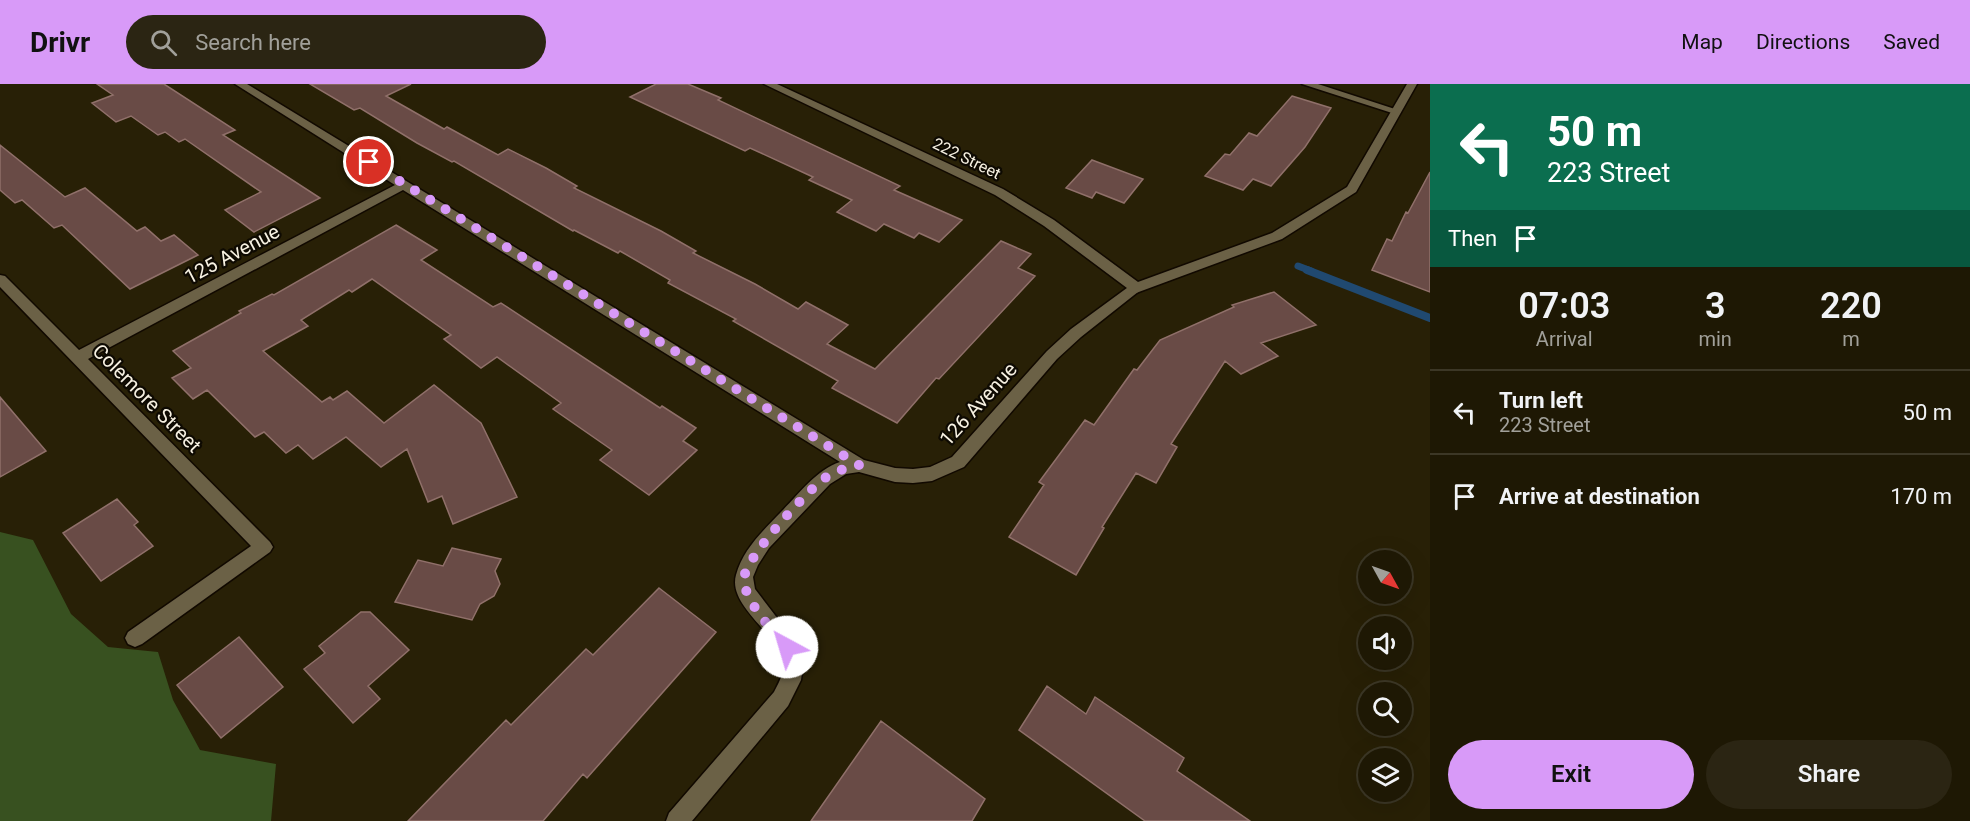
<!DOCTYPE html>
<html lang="en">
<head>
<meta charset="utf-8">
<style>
  :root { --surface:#1e1804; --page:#2b2513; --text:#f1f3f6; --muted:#a1a09a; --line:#3c3726; --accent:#d89af8 }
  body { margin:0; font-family:Roboto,sans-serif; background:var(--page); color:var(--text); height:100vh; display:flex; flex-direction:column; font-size:22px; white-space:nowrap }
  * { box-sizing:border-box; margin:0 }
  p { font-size:20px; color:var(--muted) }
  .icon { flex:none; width:33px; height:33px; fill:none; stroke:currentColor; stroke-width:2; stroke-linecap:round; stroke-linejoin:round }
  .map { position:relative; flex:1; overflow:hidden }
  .details { display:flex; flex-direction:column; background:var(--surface); width:540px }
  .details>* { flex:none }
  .banner { background:#0b6e4f; color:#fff; overflow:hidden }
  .needle { width:39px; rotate:130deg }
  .controls { position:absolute; left:1358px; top:466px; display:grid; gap:12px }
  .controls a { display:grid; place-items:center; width:54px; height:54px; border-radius:50%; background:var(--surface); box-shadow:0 6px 24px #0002,0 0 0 2px var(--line); font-size:30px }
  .pin { position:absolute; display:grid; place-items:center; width:51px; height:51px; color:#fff; margin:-26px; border:3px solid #fff; border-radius:50%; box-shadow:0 2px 6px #0007 }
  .me { position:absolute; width:66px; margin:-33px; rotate:321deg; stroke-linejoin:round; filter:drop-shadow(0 0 4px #0008) }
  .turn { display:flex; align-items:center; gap:21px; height:126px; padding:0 18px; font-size:27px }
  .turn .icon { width:78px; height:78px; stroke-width:2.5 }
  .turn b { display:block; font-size:42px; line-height:51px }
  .then { display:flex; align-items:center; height:57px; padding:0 18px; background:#0003; gap:12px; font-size:22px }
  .eta { display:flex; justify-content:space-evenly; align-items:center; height:102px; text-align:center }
  .eta b { font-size:36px; font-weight:600; line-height:42px }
  .action { display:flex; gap:12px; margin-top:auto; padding:12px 18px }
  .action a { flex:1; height:69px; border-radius:36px; background:var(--accent); color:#111; font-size:24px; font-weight:600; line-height:69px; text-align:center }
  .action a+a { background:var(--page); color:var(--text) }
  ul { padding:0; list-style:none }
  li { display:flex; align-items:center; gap:18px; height:84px; padding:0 18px; border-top:2px solid var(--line) }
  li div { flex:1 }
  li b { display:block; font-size:22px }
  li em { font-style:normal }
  header { display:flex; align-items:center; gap:36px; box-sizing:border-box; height:84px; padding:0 30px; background:var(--accent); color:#111 }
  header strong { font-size:28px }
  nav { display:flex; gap:33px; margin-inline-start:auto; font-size:21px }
  .search { width:420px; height:54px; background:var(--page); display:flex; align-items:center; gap:15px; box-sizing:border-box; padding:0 21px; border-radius:33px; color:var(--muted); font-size:22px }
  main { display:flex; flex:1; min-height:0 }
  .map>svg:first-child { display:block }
  .forest { fill:#385120 }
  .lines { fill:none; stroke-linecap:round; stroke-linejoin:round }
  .stream-far1 { stroke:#204970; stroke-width:7 }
  .stream { stroke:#204970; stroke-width:8 }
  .building { fill:#694b46; stroke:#90706a; stroke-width:1.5 }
  .minor-casing { stroke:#110900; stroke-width:3 }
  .tertiary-casing { stroke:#110900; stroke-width:3 }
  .minor { fill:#6b6146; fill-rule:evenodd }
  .tertiary { fill:#6b6146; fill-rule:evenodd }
  .route { stroke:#d89af8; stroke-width:10; stroke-dasharray:0 18 }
  .labels { text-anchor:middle; stroke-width:4.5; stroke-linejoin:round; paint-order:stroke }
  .far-street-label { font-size:16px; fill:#f7f1e2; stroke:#0e0a02 }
  .street-label { font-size:20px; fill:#f7f1e2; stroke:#0e0a02 }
</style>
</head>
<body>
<header>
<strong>Drivr</strong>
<div class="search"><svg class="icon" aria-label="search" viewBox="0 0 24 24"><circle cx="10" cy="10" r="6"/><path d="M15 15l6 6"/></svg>Search here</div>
<nav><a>Map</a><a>Directions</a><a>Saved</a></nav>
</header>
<main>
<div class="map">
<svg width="1430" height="737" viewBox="0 0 1430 737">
  <rect width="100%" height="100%" fill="#282006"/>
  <path class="forest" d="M0,448l33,8 38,74 37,33 50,5 15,48 27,50 76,14 -5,57h-271z"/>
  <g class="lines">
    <path class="stream-far1" d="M1298,182l13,5"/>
    <path class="stream" d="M1307,186l123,48"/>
  </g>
  <path class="building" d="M97,0h67l71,46 -12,5 97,63 -66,34 -29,-22 36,-18 -76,-53 -6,3 -14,-10 -7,3 -27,-19 -15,6 -24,-19 21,-8z
    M310,0h101l-25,12 58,33 3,-2 51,28 10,-6 38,19 31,18 -3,2 87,43 35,20 -3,2 62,31 43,25 8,-7 42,23 -21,19 48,25 126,-128 30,13 -13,14 17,8 -96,103 -3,-1 -39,45 -65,-35 6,-7 -105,-60 3,-2 -68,-36 2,-3 -50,-29 -2,2 -44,-23 -1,1 -119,-70 -2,1 -35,-19 -57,-35 -6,2z
    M656,0h32l33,14 -3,2 182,86 -6,4 68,30 -23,22 -20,-9 -5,5 -30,-14 -8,7 -39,-19 15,-12 -43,-20 4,-3 -63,-29 -5,3 -115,-54z
    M1292,12l39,12 -26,39 -34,39 -18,-7 -10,11 -38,-14 20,-22 5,1 19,-22 8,3z
    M0,61l65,52 20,-9 52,43 8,-4 16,14 13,-6 24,20 -68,34 -68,-64 -8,3 -32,-28 -7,3 -15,-13z
    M1092,76l51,19 -19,24 -28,-11 -4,6 -26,-10z
    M1430,88v120l-58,-22 15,-31 5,2 14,-29 2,1z
    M396,141l41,25 -16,10 72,47 8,-4 159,105 2,-2 34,22 -13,13 14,9 -48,45 -49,-35 12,-10 -59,-41 8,-6 -64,-46 -16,11 -37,-29 7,-4 -79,-56 -20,13 -3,-2 -48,30 7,6 -45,25 59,51 8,-5 3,3 14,-9 37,32 50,-38 47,38 36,74 -64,27 -11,-28 -14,6 -21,-53 -26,18 -35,-30 -33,22 -15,-14 -12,8 -22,-21 -9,5 -48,-47 -14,9 -21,-21 19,-10 -18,-17 68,-38 -2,-2 33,-17 2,1z
    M1274,208l42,33 -55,18 17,13 -37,18 -16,-13 -54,83 6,3 -21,36 -20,-10 -34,54 2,1 -28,47 -67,-38 35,-52 -5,-3 46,-62 9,5 40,-56 3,1 23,-30 74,-33 -2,-2z
    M0,313l46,54 -46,26z
    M117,415l21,23 -4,3 19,21 -52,35 -38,-48z
    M452,464l49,11 -6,12 5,13 -6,12 -14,8 -8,16 -77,-18 23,-42 25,6z
    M659,504l57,44 -129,146 -4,-4 -40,47h-135l98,-101 5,5 75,-76 7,6z
    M361,528h9l39,38 -41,36 12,13 -27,24 -49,-54 21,-16 -6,-7z
    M239,553l44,50 -62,51 -44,-53z
    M1047,602l39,28 9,-17 89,61 -7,13 73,50h-105l-126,-91z
    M881,637l104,78 -13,22h-161z"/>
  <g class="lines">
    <defs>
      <path id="minor" d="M235,0h12l617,376 31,8 18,1 17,-2 22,-10 95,-106 24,-22 60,-44h10l2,3 -62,49 -24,22 -93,108 -32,14 -19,2 -18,-1 -36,-10 -13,2 -16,10 -61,64 -11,17 -5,12 2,12 39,51 9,25 -2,15 -13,26 -96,115h-26l3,-8 105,-121c4,-8 9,-16 9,-26 -1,-31 -56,-59 -47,-91 7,-26 28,-45 45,-63 18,-18 35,-42 59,-50l-437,-272 -315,169 182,183 3,5 -3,5 -128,92 -7,3 -7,-3 -3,-6 3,-6 123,-86 -251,-259v-12l5,1 74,74 316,-165z
        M1302,0h16l83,27 -1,2h-8z"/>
      <path id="tertiary" d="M764,0h13l226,105 51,31 84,62 134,-49 75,-46 60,-103h10l-61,108 -74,47 -146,54 -5,-2 -87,-65 -49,-31z"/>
    </defs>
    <use href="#minor" class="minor-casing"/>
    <use href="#tertiary" class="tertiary-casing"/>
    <use href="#minor" class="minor"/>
    <use href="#tertiary" class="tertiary"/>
  </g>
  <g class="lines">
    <path class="route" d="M369,78l490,303c-13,3 -23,6 -34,13 -18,13 -79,79 -81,100 -1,22 29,53 43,69"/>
  </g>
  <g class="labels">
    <g class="far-street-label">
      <text transform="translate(967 74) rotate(26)" y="6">222 Street</text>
    </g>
    <g class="street-label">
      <text transform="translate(232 170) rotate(-28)" y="7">125 Avenue</text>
      <text transform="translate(147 314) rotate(45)" y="7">Colemore Street</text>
      <text transform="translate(978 320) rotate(-48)" y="7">126 Avenue</text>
    </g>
  </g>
</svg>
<div class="controls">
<a><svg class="needle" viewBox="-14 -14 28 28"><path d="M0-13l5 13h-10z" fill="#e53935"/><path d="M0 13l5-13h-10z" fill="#a1a09a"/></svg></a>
<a><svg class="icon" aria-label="sound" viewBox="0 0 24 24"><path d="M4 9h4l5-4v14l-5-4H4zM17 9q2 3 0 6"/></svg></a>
<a><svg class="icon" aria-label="search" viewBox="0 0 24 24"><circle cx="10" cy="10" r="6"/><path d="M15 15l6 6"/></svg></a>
<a><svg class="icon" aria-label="layers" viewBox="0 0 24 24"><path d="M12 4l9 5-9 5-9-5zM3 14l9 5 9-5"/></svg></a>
</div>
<div class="pin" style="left:369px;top:78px;background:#d93025"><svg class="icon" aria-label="arrive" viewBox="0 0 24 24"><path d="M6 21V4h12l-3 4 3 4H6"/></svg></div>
<svg class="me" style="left:787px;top:563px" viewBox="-20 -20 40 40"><circle r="19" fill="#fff"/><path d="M0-13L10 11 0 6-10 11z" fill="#d89af8"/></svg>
</div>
<section class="details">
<div class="banner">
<div class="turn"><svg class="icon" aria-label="left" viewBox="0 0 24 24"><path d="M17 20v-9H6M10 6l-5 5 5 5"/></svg><div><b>50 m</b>223 Street</div></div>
<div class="then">Then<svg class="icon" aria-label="arrive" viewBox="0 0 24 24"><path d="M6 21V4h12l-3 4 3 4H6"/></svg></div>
</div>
<div class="eta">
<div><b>07:03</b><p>Arrival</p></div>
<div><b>3</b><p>min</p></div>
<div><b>220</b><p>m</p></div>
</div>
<ul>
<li><svg class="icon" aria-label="left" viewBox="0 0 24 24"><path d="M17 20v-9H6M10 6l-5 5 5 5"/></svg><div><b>Turn left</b><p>223 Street</p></div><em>50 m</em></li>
<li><svg class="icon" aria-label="arrive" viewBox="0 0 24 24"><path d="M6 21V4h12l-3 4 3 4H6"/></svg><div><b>Arrive at destination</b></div><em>170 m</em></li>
</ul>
<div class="action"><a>Exit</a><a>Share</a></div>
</section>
</main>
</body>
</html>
